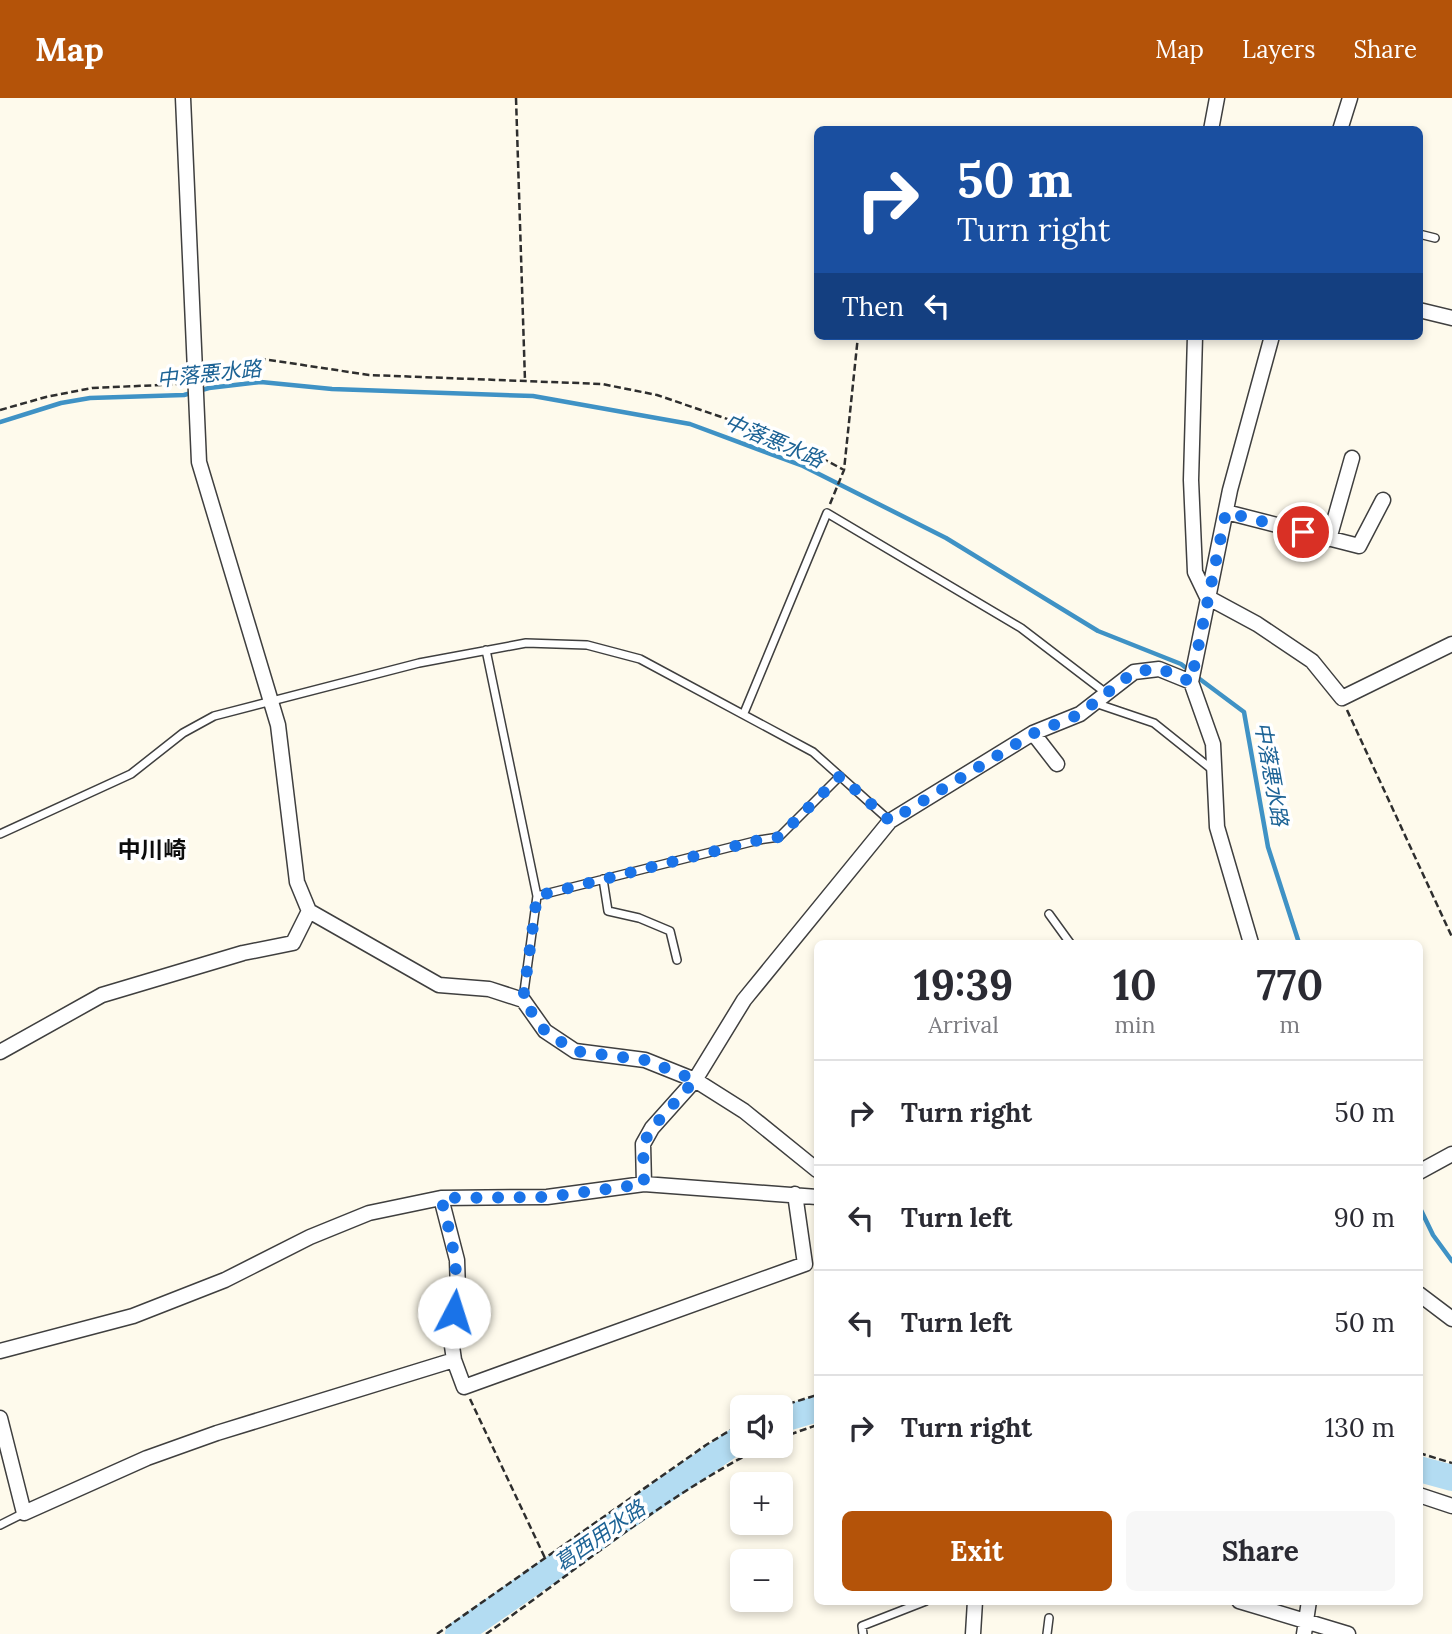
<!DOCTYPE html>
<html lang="en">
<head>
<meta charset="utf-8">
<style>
  :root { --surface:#fff; --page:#f7f7f7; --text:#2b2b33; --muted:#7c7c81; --line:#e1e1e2; --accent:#b45309 }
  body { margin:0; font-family:Lora,"Noto Sans JP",serif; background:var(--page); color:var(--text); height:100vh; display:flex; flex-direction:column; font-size:26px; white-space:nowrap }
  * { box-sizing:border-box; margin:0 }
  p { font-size:23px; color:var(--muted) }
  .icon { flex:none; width:38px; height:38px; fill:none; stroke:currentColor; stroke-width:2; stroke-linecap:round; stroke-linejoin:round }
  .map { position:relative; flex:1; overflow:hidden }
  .sheet { position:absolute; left:814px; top:842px; width:609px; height:665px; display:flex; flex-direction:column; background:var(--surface); border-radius:10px; box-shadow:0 4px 10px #0003 }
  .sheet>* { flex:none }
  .guide { position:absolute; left:814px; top:28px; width:609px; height:214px; border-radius:10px; box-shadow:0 4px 10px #0003; background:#1a4fa0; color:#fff; overflow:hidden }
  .buttons { position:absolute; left:730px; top:1297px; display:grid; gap:14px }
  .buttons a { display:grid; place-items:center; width:63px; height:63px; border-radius:10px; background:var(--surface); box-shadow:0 4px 10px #0003; font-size:35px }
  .pin { position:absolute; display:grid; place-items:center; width:60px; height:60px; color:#fff; margin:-30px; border:4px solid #fff; border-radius:50%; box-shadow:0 2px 7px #0007 }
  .me { position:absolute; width:77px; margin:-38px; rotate:5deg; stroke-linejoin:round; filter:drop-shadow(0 0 5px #0008) }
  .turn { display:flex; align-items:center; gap:24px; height:147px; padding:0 28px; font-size:32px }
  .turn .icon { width:91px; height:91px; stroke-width:2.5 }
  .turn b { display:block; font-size:49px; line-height:60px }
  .then { display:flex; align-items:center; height:66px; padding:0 28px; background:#0003; gap:14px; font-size:26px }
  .eta { display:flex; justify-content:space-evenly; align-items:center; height:119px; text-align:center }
  .eta b { font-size:42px; font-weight:800; line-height:49px }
  .cta { display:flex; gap:14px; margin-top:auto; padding:14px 28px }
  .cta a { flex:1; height:80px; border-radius:10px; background:var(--accent); color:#fff; font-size:28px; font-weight:800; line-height:80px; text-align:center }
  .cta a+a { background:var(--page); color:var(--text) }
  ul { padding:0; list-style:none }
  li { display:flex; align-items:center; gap:21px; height:105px; padding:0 28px; border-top:2px solid var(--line) }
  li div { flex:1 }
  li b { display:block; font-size:26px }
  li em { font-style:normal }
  header { display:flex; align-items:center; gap:42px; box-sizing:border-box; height:98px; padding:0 35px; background:var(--accent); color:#fff }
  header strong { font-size:33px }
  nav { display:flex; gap:38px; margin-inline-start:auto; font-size:24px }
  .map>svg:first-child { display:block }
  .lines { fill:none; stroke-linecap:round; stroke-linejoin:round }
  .stream { stroke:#3f92c5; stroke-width:4.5 }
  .river { stroke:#b3dcf2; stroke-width:26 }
  .service-casing { stroke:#3f3f3f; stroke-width:10 }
  .minor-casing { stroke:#3f3f3f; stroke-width:17 }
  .path { stroke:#2e2e2e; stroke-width:2.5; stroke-dasharray:7 3.5; stroke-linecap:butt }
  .service { stroke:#fff; stroke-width:7 }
  .minor { stroke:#fff; stroke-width:14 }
  .route { stroke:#1a73e8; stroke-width:12; stroke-dasharray:0 21.6 }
  .labels { text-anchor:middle; stroke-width:7; stroke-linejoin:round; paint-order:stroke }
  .water-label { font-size:21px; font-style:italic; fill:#1d6395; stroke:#fff }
  .quarter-label { font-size:23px; font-weight:bold; fill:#0c0c0c; stroke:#fff }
</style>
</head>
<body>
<header>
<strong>Map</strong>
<nav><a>Map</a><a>Layers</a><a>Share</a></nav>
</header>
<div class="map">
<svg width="1452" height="1536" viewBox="0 0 1452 1536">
  <rect width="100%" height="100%" fill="#fefaec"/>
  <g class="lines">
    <path class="stream" d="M0,324l61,-19 29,-5 94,-3 25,-7 52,-6 71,7 201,7 157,28 113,42 143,72 152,93 83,33 9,7
      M1197,579l47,35 24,135 31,96
      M1419,1108l14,29 19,26"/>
    <path class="river" d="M780,1322l37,-11
      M1419,1371l33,9
      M458,1536l284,-197"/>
    <defs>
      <path id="service" d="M1419,136l16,4
        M486,552l51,246 222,-56 20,-3 61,-61
        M1095,605l59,20 60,48
        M744,615l83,-200 194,115 85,65
        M0,736l131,-60 52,-41 31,-17 205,-53 107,-20 61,2 53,14 173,93 77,69
        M603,781l5,32 31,7 31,13 7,29
        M1049,816l21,29
        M523,901l14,-103
        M0,1427l24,-12
        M863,1536l-1,-8 64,-25
        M1047,1536l2,-16"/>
      <path id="minor" d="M183,0l16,364 79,263 19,157 12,29 130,74 50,4 34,11 22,31 30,20 70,9 50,20 49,-80 146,-179 143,-88 47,-19 54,-42 25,-3 32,13
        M1211,32l6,-32
        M1340,32l10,-32
        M1419,212l33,8
        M1195,238l-4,144 4,92 12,25 50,27 55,37 30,37 110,-54
        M1226,414l133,34 24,-46
        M1329,441l23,-81
        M1033,635l24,31
        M1251,845l-34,-116 -4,-83 -22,-62 39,-192 42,-154
        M0,954l102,-57 141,-42 50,-10 16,-32
        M1419,1074l33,-18
        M644,1086l-1,-40 9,-16 43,-48 49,31 73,59
        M441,1100l16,62 1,31 -8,41 4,28
        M1419,1196l33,25
        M0,1253l133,-35 92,-36 85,-43 59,-24 72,-15 106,-1 97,-13 173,13
        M0,1320l24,95 123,-55 70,-25 237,-73 10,27 341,-123 -10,-70
        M1419,1397l33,11
        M1239,1503l109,33
        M973,1536l2,-33
        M1304,1536l5,-33"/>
    </defs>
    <use href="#service" class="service-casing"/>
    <use href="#minor" class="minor-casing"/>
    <path class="path" d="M516,0l9,283
      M209,279l54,-18 106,16 233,9 55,11 129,44 58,31
      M0,312l46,-13 46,-9 91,-4
      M830,406l14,-34 14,-134
      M1347,612l105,227
      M470,1301l75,159
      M778,1309l39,-12
      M780,1340l37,-13
      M1419,1355l33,10
      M437,1536l269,-189 36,-22
      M486,1536c91,-64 178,-138 278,-188"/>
    <use href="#service" class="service"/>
    <use href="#minor" class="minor"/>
  </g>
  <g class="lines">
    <path class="route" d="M454,1214c7,-41 -3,-75 -13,-114l106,-1 97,-13 -1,-40 9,-16 43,-48 -50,-20 -70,-9 -30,-20 -22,-31 14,-104 222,-56 20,-3 61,-61 50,45 144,-88 46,-19 54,-42 25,-4 32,14 35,-170 77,20"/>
  </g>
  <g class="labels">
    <g class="water-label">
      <text transform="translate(209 276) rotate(-6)" y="7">中落悪水路</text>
      <text transform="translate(774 343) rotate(23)" y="7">中落悪水路</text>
      <text transform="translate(1271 676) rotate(80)" y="7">中落悪水路</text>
      <text transform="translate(600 1438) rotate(-35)" y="7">葛西用水路</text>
    </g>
    <g class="quarter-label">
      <text x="152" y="760">中川崎</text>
    </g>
  </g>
</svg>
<div class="buttons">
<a><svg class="icon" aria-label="sound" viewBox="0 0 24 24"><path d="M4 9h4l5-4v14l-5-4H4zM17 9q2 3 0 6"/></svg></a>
<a>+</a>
<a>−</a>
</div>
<div class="pin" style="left:1303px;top:434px;background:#d93025"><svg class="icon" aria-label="arrive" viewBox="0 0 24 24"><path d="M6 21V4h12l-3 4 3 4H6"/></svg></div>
<svg class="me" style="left:454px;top:1214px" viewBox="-20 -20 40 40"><circle r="19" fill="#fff"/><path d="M0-13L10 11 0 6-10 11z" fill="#1a73e8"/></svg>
<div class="guide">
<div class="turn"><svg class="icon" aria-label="right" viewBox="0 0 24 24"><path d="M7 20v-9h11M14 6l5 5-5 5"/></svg><div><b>50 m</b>Turn right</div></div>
<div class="then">Then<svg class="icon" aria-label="left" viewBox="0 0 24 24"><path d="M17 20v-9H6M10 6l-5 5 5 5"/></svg></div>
</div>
<section class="sheet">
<div class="eta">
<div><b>19:39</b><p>Arrival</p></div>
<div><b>10</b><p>min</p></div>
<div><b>770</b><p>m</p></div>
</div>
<ul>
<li><svg class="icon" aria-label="right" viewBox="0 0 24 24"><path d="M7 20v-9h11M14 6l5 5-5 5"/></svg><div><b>Turn right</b></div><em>50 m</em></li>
<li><svg class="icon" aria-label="left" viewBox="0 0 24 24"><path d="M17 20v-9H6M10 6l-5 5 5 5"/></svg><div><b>Turn left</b></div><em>90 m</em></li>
<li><svg class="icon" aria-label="left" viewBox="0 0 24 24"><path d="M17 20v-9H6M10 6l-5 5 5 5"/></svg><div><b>Turn left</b></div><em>50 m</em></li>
<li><svg class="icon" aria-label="right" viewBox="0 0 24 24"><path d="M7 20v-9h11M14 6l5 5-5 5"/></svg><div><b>Turn right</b></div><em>130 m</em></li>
</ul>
<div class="cta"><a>Exit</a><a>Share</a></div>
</section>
</div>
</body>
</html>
